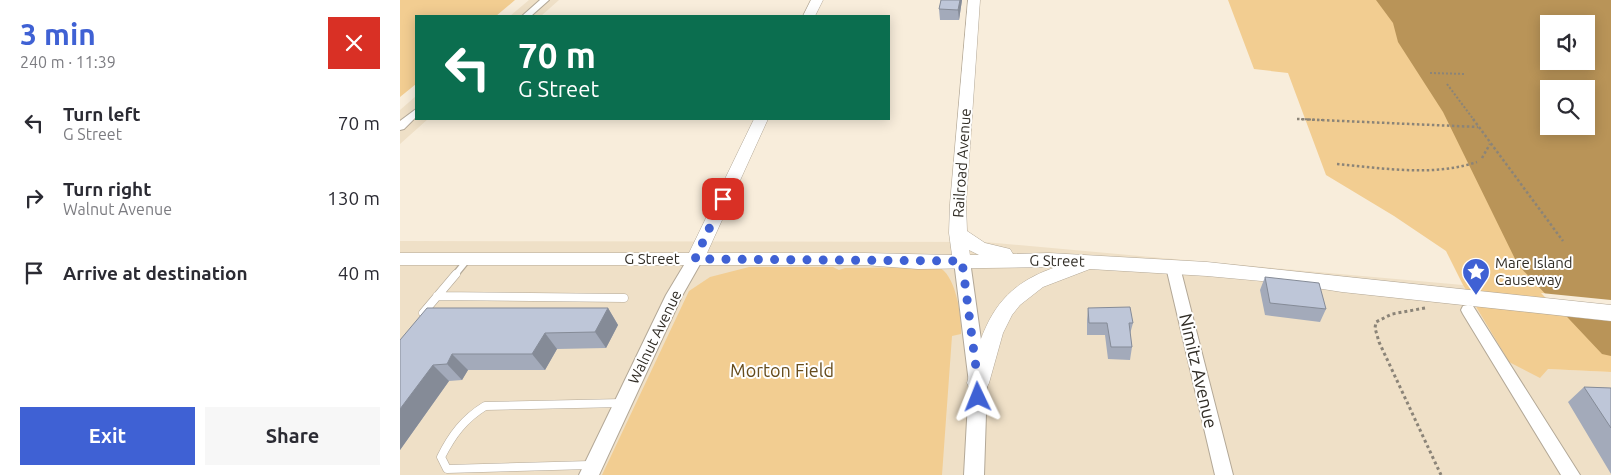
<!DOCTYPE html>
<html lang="en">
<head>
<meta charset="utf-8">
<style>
  :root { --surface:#fff; --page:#f7f7f7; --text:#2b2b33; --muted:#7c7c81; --accent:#3f61d4 }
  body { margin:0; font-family:Ubuntu,sans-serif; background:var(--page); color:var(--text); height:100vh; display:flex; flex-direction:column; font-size:19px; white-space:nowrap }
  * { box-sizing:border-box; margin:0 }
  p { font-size:16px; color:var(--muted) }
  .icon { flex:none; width:28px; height:28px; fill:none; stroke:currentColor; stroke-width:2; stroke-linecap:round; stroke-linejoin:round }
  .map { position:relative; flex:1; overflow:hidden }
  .drawer { display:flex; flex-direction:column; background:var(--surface); width:400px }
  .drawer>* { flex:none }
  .top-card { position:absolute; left:15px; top:15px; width:475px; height:105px; border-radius:0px; box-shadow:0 2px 12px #0003; background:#0b6e4f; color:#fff; overflow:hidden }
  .controls { position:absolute; left:1140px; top:15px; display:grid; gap:10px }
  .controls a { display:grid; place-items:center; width:55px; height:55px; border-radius:0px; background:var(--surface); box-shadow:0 2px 12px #0003; font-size:25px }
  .pin { position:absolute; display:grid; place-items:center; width:42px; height:42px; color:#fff; margin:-21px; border-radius:10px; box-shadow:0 2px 8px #0006 }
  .me { position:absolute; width:55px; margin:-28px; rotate:358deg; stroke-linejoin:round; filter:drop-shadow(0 0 4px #0008) }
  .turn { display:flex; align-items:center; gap:18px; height:105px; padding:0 20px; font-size:22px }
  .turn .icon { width:65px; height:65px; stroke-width:2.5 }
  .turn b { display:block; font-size:35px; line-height:42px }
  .round { display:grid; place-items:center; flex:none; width:52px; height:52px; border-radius:0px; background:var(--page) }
  .head { display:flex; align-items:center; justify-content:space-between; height:85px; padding:0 20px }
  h1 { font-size:30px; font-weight:700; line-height:38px; color:var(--accent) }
  .button { display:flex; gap:10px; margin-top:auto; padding:10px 20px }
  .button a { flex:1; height:58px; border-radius:0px; background:var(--accent); color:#fff; font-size:20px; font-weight:700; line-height:58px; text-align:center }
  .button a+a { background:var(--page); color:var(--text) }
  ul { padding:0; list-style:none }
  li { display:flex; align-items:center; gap:15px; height:75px; padding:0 20px }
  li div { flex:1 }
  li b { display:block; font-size:19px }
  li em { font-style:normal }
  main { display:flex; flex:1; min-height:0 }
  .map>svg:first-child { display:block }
  .built { fill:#efe0c7 }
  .green { fill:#f2cd91 }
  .water { fill:#b99458; fill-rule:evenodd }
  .pier { fill:#f8eddb }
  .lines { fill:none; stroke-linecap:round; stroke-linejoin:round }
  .service-far1-casing { stroke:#b3a897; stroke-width:8 }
  .service-casing { stroke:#b3a897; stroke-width:9 }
  .minor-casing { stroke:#b3a897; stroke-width:2 }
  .tertiary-casing { stroke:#b3a897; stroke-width:2 }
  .secondary-casing { stroke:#b3a897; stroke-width:1 }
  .path-far2 { stroke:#8b8478; stroke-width:2; stroke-dasharray:2 2; stroke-linecap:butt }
  .path-far1 { stroke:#8b8478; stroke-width:2.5; stroke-dasharray:2.5 2.5; stroke-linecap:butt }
  .path { stroke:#8b8478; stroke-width:3; stroke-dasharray:3 3; stroke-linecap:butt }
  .service-far1 { stroke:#fff; stroke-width:5.5 }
  .service { stroke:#fff; stroke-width:8 }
  .minor { fill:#fff; fill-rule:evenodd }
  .tertiary { fill:#fff; fill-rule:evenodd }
  .secondary { fill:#fff; fill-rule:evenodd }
  .wall { fill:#a3aaba }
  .shaded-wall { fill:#858b97 }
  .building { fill:#bec6d8; stroke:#858b97 }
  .route { stroke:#3f61d4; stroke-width:9; stroke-dasharray:0 16.2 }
  .labels { text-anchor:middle; stroke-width:4; stroke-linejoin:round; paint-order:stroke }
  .street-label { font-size:15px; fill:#312d26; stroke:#fff }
  .poi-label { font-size:15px; fill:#312d26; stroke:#fff; text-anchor:start }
  .near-park-label { font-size:18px; fill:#664c1d; stroke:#fff }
  .near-street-label { font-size:18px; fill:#312d26; stroke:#fff }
</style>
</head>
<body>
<main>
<section class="drawer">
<div class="head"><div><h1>3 min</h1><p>240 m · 11:39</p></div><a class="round" style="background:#d93025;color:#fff"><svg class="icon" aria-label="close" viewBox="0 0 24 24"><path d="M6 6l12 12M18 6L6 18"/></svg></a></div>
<ul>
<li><svg class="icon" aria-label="left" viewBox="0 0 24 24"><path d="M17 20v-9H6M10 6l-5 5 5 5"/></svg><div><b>Turn left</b><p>G Street</p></div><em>70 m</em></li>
<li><svg class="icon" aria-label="right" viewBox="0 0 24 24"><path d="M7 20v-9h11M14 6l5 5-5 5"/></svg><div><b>Turn right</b><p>Walnut Avenue</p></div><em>130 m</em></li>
<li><svg class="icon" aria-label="arrive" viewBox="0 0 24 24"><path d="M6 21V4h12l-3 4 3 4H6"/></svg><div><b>Arrive at destination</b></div><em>40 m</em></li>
</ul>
<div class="button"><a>Exit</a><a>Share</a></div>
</section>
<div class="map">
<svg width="1211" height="475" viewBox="0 0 1211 475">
  <rect width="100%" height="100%" fill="#f8eddb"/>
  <path class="built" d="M129,0h30l-18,16h-31z
    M16,96v23h12l-28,25v-34z
    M0,241l584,1 479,43 46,77 39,7 63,3v103h-1211z"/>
  <path class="green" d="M0,0h115l-19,16h-80v68l-16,13z
    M828,0h164l219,340v32l-63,-3 -8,9 -31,-16 -46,-77 -17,-34 -52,-35 -68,-41 -38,-102 -34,-4z
    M349,267h84l6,3 6,-2 93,-1c18,7 24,50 23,67l-9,2 -10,139h-340l87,-184 21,-14z"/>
  <path class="water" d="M976,0h235v356l-9,-2 -84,-89 -75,-153 -45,-70 -5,-19zM1149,24h37v37h-37zM1149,89h37v37h-37z"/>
  <path class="pier" d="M1141,293l70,7v21l-48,-5z"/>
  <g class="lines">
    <defs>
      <path id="service-far1" d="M55,275l13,-16"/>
      <path id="service" d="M37,296l187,2
        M23,313l33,-39
        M190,465l-143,4 -6,-12c11,-22 23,-38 44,-51l137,-3"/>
      <path id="minor" d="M140,0h9l-18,16h-9z
        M16,109v8l-12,12 -4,1v-9z
        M773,262l5,2 2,3 53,208h-18l-49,-208 2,-3z
        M1068,305l5,1 107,169h-19l-98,-161 -2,-4 2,-4z"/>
      <path id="tertiary" d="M295,253l5,2 3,4 -21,37 -83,179h-20l87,-180 24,-40z
        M562,255l5,2 3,4 17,122 -3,92h-20l5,-92 -15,-122 3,-4z"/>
      <path id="secondary" d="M411,0h12l-8,16h-12z
        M568,0h12l-14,204 1,27 18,12 25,6 3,5 36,-1 158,9 404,43v16l-269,-29 -58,-9 -77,-7 -117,-7 -47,18 -23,18 -8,10 -9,18 -14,50 -3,6 -8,3 -8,-3 -3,-6c17,-58 27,-95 89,-116l-138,2 -54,-4h-464v-12h289l65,-134h14l-61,134h157l88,2 -3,-22 1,-29zM569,250l10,5h-9z"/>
    </defs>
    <use href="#service-far1" class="service-far1-casing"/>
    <use href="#service" class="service-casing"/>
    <use href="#minor" class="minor-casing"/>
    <use href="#tertiary" class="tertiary-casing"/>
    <use href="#secondary" class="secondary-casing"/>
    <path class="path-far2" d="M1030,73l36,1
      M1047,84l27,36
      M897,119l27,1"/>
    <path class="path-far1" d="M897,119l181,8
      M1073,119l90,122
      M1082,158l8,-14
      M937,164c46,4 95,13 140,-2"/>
    <path class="path" d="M1025,308l-33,6 -16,8 -1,6 4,14 62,133"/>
    <use href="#service-far1" class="service-far1"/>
    <use href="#service" class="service"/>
    <use href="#minor" class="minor"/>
    <use href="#tertiary" class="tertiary"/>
    <use href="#secondary" class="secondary"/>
  </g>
  <path class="wall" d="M541,0h21l-3,20h-19l-1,-11z
    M865,277l61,32 -6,13 -55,-7 -5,-25z
    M208,308l10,17 -12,23 -49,1 -12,21h-77l-6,10 -13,1 -49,69v-110z
    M688,308l45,15 -3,11 2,13 -2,13 -22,-1 -3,-24h-18v-15z
    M1184,387l27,1v86l-43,-72z"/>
  <path class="shaded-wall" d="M560,0h2l-3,20 -1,-10z
    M208,308l10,17 -12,23 -11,-16z
    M145,333l12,16 -12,21 -13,-16z
    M52,354l16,16 -6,10 -15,-16z
    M33,365l16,16 -49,69v-41z"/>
  <path class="building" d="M541,0h19l-2,10 -19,-1z
    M865,277l54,6 7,26 -56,-6z
    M730,307l3,16h-4l3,24h-21l-4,-24h-18l-1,-15z
    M27,308h181l-13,24 -50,1 -13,21h-80l-5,10 -14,1 -33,44v-69z
    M1184,387l27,1v40z"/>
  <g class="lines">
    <path class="route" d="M323,199l-28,60 267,2 16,122v14"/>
  </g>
  <defs>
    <symbol id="sight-pin" viewBox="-11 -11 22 30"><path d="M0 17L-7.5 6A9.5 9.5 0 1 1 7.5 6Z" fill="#3f61d4" stroke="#fff"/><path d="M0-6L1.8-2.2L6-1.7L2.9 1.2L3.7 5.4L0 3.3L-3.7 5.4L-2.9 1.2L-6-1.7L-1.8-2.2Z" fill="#fff"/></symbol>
  </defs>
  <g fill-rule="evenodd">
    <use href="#sight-pin" x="1060" y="256" width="32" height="43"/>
  </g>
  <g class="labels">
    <g class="street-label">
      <text transform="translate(562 163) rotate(-86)" y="5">Railroad Avenue</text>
      <text x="252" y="264">G Street</text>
      <text transform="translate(657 261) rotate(1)" y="5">G Street</text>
      <text transform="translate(255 337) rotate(-64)" y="5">Walnut Avenue</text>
    </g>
    <g class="poi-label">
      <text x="1095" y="268">Mare Island<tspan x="1095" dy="17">Causeway</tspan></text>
    </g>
    <g class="near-park-label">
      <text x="382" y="377">Morton Field</text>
    </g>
    <g class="near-street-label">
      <text transform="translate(798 371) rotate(77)" y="6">Nimitz Avenue</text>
    </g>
  </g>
</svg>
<div class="controls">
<a><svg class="icon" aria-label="sound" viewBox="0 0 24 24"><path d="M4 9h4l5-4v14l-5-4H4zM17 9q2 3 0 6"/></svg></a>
<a><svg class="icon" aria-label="search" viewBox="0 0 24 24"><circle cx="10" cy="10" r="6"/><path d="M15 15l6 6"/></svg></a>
</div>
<div class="pin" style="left:323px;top:199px;background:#d93025"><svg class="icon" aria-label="arrive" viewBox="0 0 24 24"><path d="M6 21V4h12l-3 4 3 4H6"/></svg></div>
<svg class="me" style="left:578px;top:397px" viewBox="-20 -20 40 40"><path d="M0-17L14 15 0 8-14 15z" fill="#3f61d4" stroke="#fff" stroke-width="4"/></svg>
<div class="top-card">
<div class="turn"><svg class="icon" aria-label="left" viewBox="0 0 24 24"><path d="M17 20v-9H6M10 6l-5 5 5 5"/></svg><div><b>70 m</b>G Street</div></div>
</div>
</div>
</main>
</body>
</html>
